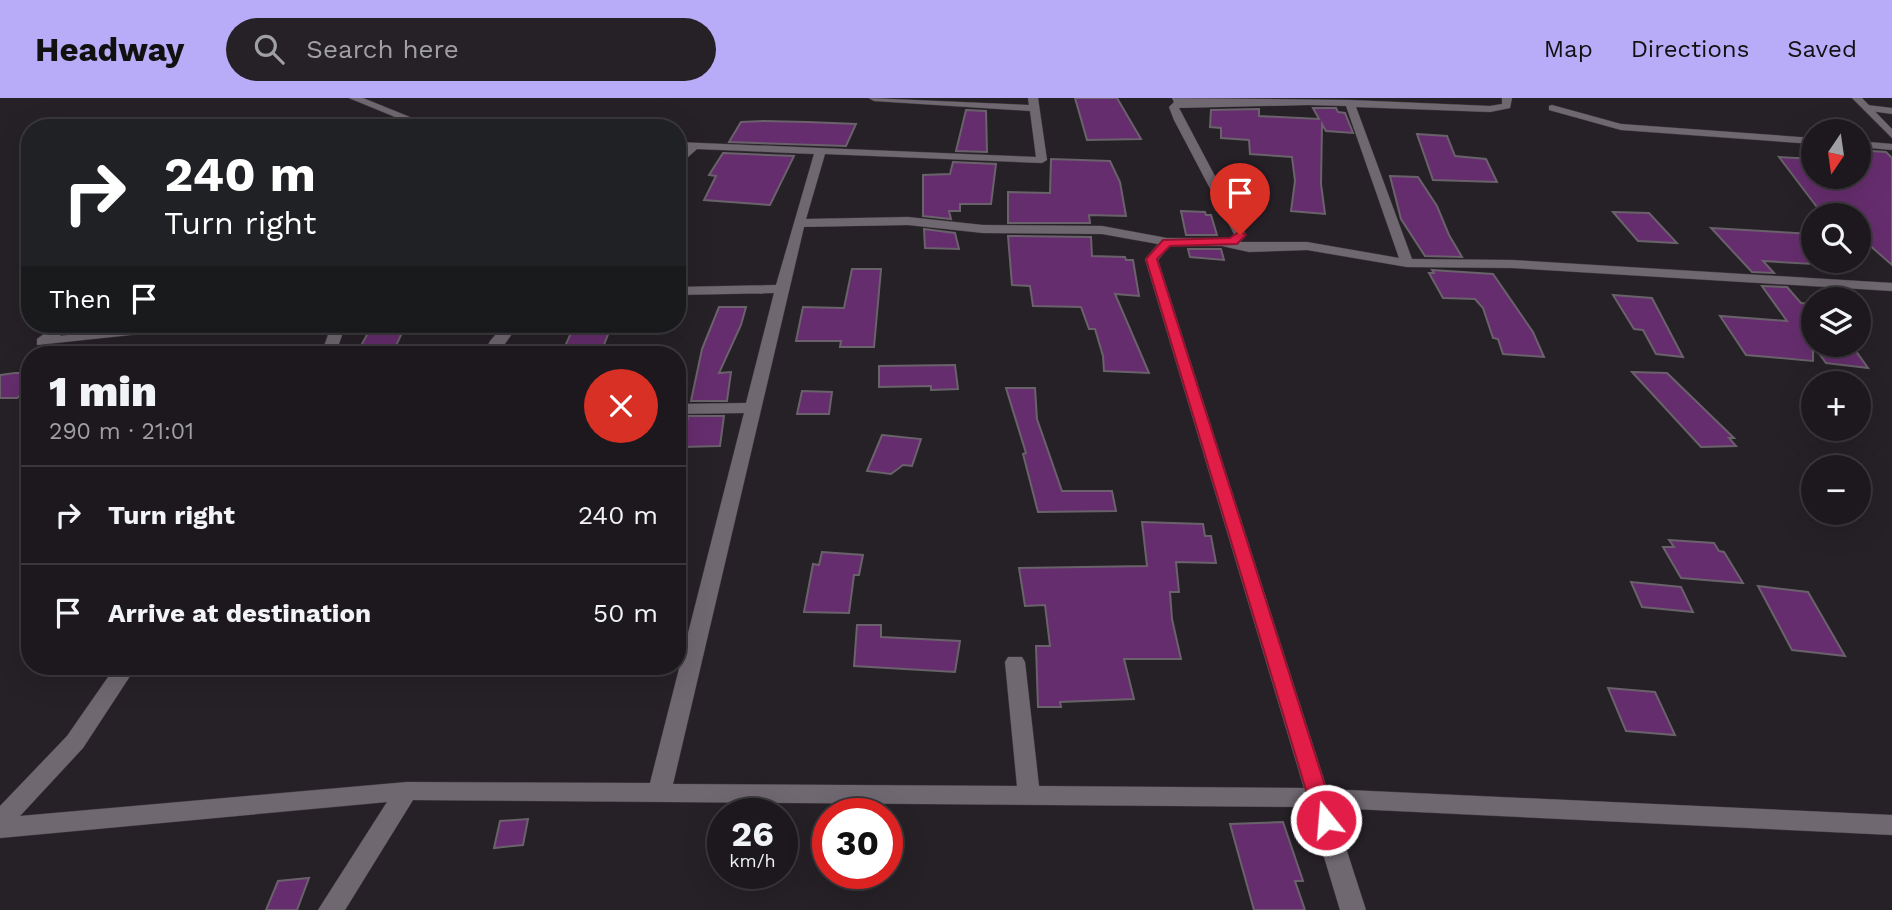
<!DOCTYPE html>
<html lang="en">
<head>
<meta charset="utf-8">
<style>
  :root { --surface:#1c181d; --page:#252126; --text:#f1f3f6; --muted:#a0a0a4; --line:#3a373b; --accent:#b8abf7 }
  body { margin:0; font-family:"Work Sans",sans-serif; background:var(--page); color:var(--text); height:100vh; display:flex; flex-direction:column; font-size:26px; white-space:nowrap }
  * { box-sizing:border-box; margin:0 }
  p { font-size:23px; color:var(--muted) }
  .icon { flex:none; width:38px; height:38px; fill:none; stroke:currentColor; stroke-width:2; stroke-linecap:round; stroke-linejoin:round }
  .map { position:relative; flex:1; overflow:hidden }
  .side { position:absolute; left:21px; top:248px; width:665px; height:329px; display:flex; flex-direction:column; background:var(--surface); border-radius:28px; box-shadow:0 7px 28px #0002,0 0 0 2px var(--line) }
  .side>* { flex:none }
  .guide { position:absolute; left:21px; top:21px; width:665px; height:214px; border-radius:28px; box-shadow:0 7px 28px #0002,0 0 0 2px var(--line); background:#202124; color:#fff; overflow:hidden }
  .needle { width:46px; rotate:193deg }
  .controls { position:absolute; left:1801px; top:21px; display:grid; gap:14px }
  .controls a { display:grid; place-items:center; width:70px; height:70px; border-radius:50%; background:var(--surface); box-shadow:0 7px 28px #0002,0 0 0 2px var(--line); font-size:35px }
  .speed { position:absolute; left:707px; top:700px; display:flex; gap:14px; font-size:35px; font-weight:700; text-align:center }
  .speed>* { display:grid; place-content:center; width:91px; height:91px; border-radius:50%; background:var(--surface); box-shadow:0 7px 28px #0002,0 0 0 2px var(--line); line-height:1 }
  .speed small { font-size:18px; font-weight:400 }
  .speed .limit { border:10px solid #d22; background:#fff; color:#111 }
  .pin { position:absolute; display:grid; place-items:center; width:60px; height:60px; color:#fff; margin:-72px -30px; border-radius:50% 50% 50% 0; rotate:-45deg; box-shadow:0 0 7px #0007 }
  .pin .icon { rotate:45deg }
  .me { position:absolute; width:77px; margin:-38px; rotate:343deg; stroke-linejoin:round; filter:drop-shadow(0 0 5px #0008) }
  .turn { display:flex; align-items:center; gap:24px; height:147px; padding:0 28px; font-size:32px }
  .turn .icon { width:91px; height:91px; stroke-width:2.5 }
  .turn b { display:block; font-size:49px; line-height:60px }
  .then { display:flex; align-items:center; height:66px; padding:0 28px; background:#0003; gap:14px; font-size:26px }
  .round { display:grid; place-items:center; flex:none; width:74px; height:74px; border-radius:37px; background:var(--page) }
  .overview { display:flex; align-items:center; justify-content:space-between; height:119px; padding:0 28px }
  h1 { font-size:42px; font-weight:800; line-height:52px }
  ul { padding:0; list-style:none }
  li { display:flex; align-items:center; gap:21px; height:98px; padding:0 28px; border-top:2px solid var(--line) }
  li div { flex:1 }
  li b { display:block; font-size:26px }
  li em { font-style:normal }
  header { display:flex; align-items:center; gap:42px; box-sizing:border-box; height:98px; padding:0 35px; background:var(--accent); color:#111 }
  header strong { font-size:33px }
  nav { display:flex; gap:38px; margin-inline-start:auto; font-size:24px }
  .search { width:490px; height:63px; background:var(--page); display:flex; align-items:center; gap:18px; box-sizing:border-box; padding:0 24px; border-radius:38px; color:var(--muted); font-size:26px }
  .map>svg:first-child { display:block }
  .building { fill:#662d6e; stroke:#69626a; stroke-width:2 }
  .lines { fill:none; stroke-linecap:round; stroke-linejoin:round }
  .minor-casing { stroke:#423c42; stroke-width:1 }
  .tertiary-casing { stroke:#423c42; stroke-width:1 }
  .minor { fill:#706871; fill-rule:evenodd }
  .tertiary { fill:#706871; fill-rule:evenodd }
  .route { fill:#e11d48; stroke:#92132f; stroke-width:2 }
</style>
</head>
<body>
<header>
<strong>Headway</strong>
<div class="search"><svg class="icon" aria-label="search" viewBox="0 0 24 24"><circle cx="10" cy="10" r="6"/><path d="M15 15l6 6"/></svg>Search here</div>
<nav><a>Map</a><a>Directions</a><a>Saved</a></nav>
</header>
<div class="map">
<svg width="1892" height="812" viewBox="0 0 1892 812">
  <rect width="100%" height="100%" fill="#262027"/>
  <path class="building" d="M1075,0h42l24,41 -54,1z
    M1313,10h23l2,4 7,1 8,20 -27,-2 -4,-7 -1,60 4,30 -34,-3 4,-30 -3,-24 -42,-3 -1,-14 -28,-2v-10l-11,-1 1,-17 48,-1v7l60,3z
    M966,12l20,1 1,41 -31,-1z
    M764,23l44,1 48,2 -10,22 -117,-4 12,-20z
    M1417,36l30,2 8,20 31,3 11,23 -64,-2z
    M1858,52l28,2 6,6v107l-34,-30v-20h-35l-44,-58 34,2v18h45z
    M723,55l71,3 -24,49 -66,-5 12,-24 -7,-1z
    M1051,61l59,2 10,21 6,34 -37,-1 1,8h-82v-31l42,1z
    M953,64l43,2 -5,40h-31v7h-11l2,8 -28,-3v-41l27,-1z
    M1390,78l28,1 19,29 12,29 13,22 -37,-1 -24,-37z
    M1181,113l24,1 1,3h5l6,20h-31z
    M1613,114l36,1 28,30 -39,-2z
    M1711,130l102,6v30l-50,-3 11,12 -22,-1z
    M924,131l31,4 4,16 -34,-1z
    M1008,138l83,1 1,19 33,1 1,3h7l6,36 -24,-2 34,79 -45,-2 -1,-15 -8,-27h-6l-8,-22 -48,-1 -3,-20 -18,-1z
    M1188,151h33l3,11 -34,-3z
    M852,171h29l-7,78h-34l1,-6h-45l7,-34 41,1z
    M1432,172l61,4 40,58 11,25 -41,-3 -5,-15 -5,-1 -10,-30 -8,-9 -32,-1 -14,-25h5z
    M1762,188l25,1 14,16 12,1v57l-67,-6 -26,-39 67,5z
    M1613,197l39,3 31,59 -27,-3 -13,-24 -9,-1z
    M719,209h27l-5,18 -22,48 12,-1 -4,29h-36l11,-52z
    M404,230l-12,27h-36l13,-24z
    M581,234h28l-9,23h-39l10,-22z
    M1813,247l40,2 15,21 -42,-5z
    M955,267l3,24 -27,1v-4l-52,1v-21z
    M1632,274l35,1 67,65h-5l7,8 -35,1z
    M15,275h15v14l-13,11h-17v-23z
    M1006,290h29l2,31 25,72h50l4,20 -78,1 -15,-58 3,-1z
    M802,293l30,1 -3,22h-32z
    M688,318h36l-4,30 -37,1z
    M882,337l39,4 -9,27 -9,-1 -12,9 -24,-3z
    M1142,424l61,2 2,12h6l5,27 -40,-1 3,30h-9l2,27 9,40h-57l10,40 -74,3 1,5h-23l-2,-61h14l-5,-41 -20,1 -6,-38 128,-2z
    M1669,442l45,3 5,8 5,1 19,31 -62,-5 -18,-31h11z
    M822,454l41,3 -4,20h-5l-5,38 -45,-1 9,-48 6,1z
    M1631,484l50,5 12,25 -51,-5z
    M1758,488l50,6 37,64 -53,-6z
    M857,527h24v12l79,4 -5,31 -101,-6z
    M1608,590l47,4 20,43 -49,-4z
    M528,721l-5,26 -29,3 6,-27z
    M1283,724l20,59h-8l10,29h-51l-24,-86z
    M309,780l-12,32h-31l12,-29z"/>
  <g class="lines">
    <defs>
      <path id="minor" d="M349,0h14l74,30h-15z
        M869,0l160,7 -1,-7h10l9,62 -5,3 -217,-9 -19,65 102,-2 75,8 119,1 65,12h63l4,-4 -60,-114 -5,-13 5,-5 -2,-4 178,2 140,6 12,-2v-6h10l-2,10 -20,4 -134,-5 56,152 100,1 380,23v8l-380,-23 -105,-1 -100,-17 -58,2 -27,-6h-52l-12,14 169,529 565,26v20l-559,-27 33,102h-26l-31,-103 -896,-7 -68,110h-27l69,-108 -387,36v-32l67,-70 48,-69h21l-53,81 -63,68 387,-34 243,1 94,-370 -67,1v-10l69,-1 28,-110 -97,2v-8l99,-2 38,-131 -117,-5 -20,18v-10l9,-8 -9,-1v-6l359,15 -6,-46 -156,-10zM1308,7l38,1 53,152 -92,-16h-67l6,-7 -67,-127zM908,127l75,8 119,1 56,10 -13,15 159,529 -265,-2 -14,-124 -3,-5h-14l-3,5 12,124 -344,-2 131,-557z
        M1552,7l69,19 192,14v6l-192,-14 -72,-20v-4z
        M1867,7l25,3v6l-28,-4v-4z
        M1858,43l34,3v6l-34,-3z
        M58,226h16l-14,12 102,-12h41l-7,4 -159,17v-6z
        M332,226h14l-11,31h-14z
        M505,226h14l-22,31h-14l7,-14z"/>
      <path id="tertiary" d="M1852,0h10l30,31v9z"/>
    </defs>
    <use href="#minor" class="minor-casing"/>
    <use href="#tertiary" class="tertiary-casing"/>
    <use href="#minor" class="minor"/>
    <use href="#tertiary" class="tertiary"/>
  </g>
  <path class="route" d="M1240,133l6,4 -9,9 -67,2 -13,13 179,561 -3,7 -7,2 -8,-2 -3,-7 -169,-561 17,-19 67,-2z"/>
</svg>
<div class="controls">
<a><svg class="needle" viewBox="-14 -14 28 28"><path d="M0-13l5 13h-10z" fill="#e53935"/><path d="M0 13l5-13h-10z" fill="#a0a0a4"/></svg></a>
<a><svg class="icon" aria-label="search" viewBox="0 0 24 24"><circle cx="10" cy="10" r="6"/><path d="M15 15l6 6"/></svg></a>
<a><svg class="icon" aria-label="layers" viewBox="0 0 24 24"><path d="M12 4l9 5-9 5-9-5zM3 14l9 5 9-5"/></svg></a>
<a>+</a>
<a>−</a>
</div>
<div class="speed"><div>26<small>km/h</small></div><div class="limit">30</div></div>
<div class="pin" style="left:1240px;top:137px;background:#d93025"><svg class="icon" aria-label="arrive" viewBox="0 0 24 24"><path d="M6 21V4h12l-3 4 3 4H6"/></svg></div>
<svg class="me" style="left:1326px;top:722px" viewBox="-20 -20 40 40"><circle r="17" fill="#e11d48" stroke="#fff" stroke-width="3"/><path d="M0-11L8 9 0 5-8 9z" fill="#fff"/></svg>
<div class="guide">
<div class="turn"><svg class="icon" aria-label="right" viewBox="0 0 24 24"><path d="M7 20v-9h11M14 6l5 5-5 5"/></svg><div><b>240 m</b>Turn right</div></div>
<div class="then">Then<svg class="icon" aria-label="arrive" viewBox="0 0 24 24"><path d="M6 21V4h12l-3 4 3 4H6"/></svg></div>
</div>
<section class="side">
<div class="overview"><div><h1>1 min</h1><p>290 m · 21:01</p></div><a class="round" style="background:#d93025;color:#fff"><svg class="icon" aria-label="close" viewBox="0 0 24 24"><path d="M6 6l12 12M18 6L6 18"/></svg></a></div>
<ul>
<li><svg class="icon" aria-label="right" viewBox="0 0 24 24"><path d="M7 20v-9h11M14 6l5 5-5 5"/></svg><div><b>Turn right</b></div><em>240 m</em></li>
<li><svg class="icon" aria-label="arrive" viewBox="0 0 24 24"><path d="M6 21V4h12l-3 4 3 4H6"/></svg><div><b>Arrive at destination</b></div><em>50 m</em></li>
</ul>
</section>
</div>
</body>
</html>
